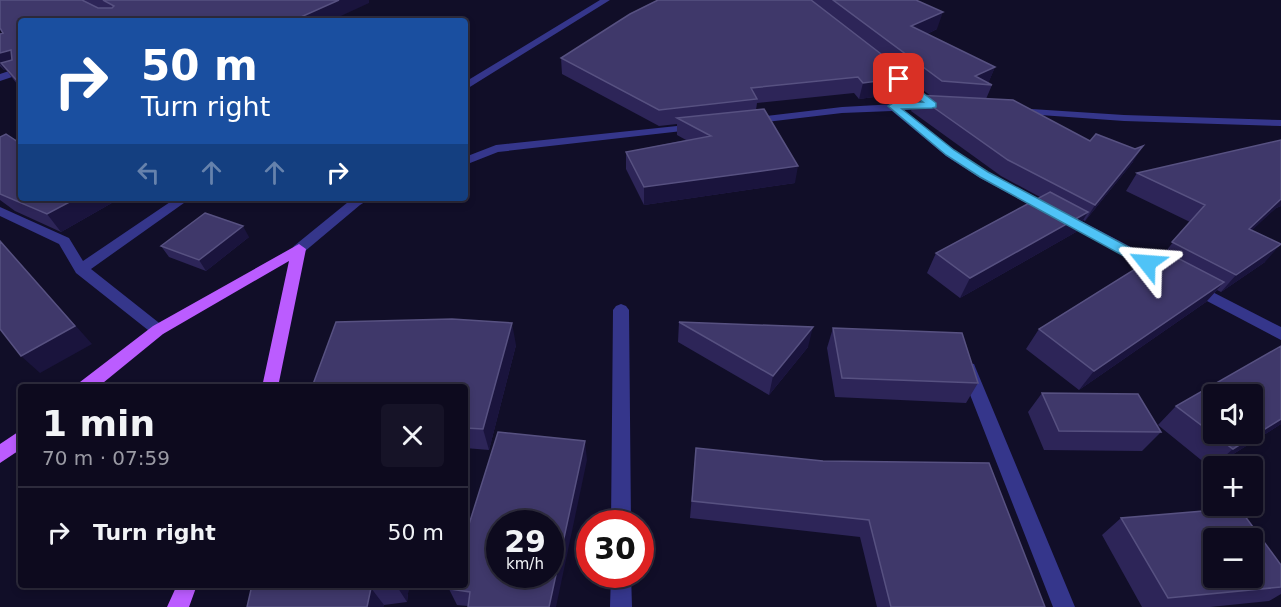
<!DOCTYPE html>
<html lang="en">
<head>
<meta charset="utf-8">
<style>
  :root { --surface:#0d0a1e; --page:#161327; --text:#f1f3f6; --muted:#9a9aa4; --line:#2d2b3c }
  body { margin:0; font-family:"DejaVu Sans",sans-serif; background:var(--page); color:var(--text); height:100vh; display:flex; flex-direction:column; font-size:22px; white-space:nowrap }
  * { box-sizing:border-box; margin:0 }
  p { font-size:20px; color:var(--muted) }
  .icon { flex:none; width:33px; height:33px; fill:none; stroke:currentColor; stroke-width:2; stroke-linecap:round; stroke-linejoin:round }
  .map { position:relative; flex:1; overflow:hidden }
  .details { position:absolute; left:18px; top:384px; width:450px; height:204px; display:flex; flex-direction:column; background:var(--surface); border-radius:6px; box-shadow:0 3px 9px #0003,0 0 0 2px var(--line) }
  .details>* { flex:none }
  .hud { position:absolute; left:18px; top:18px; width:450px; height:183px; border-radius:6px; box-shadow:0 3px 9px #0003,0 0 0 2px var(--line); background:#1a4fa0; color:#fff; overflow:hidden }
  .buttons { position:absolute; left:1203px; top:384px; display:grid; gap:12px }
  .buttons a { display:grid; place-items:center; width:60px; height:60px; border-radius:6px; background:var(--surface); box-shadow:0 3px 9px #0003,0 0 0 2px var(--line); font-size:30px }
  .speed { position:absolute; left:486px; top:510px; display:flex; gap:12px; font-size:30px; font-weight:700; text-align:center }
  .speed>* { display:grid; place-content:center; width:78px; height:78px; border-radius:50%; background:var(--surface); box-shadow:0 3px 9px #0003,0 0 0 2px var(--line); line-height:1 }
  .speed small { font-size:15px; font-weight:400 }
  .speed .limit { border:9px solid #d22; background:#fff; color:#111 }
  .pin { position:absolute; display:grid; place-items:center; width:51px; height:51px; color:#fff; margin:-26px; border-radius:12px; box-shadow:0 3px 9px #0006 }
  .me { position:absolute; width:66px; margin:-33px; rotate:298deg; stroke-linejoin:round; filter:drop-shadow(0 0 4px #0008) }
  .turn { display:flex; align-items:center; gap:21px; height:126px; padding:0 24px; font-size:27px }
  .turn .icon { width:78px; height:78px; stroke-width:2.5 }
  .turn b { display:block; font-size:42px; line-height:51px }
  .lanes { display:flex; align-items:center; height:57px; padding:0 24px; background:#0003; justify-content:center; gap:30px; direction:ltr }
  .lanes .off { opacity:.35 }
  .round { display:grid; place-items:center; flex:none; width:63px; height:63px; border-radius:6px; background:var(--page) }
  .overview { display:flex; align-items:center; justify-content:space-between; height:102px; padding:0 24px }
  h1 { font-size:36px; font-weight:700; line-height:45px }
  ul { padding:0; list-style:none }
  li { display:flex; align-items:center; gap:18px; height:90px; padding:0 24px; border-top:2px solid var(--line) }
  li div { flex:1 }
  li b { display:block; font-size:22px }
  li em { font-style:normal }
  .map>svg:first-child { display:block }
  .lines { fill:none; stroke-linecap:round; stroke-linejoin:round }
  .minor { fill:#35368b; fill-rule:evenodd }
  .major { fill:#bb5cff; fill-rule:evenodd }
  .wall { fill:#2d2558; fill-rule:evenodd }
  .shaded-wall { fill:#1a143d }
  .building { fill:#3f386a; stroke:#575181; stroke-width:1.5; fill-rule:evenodd }
  .route { fill:#4fc3f7; stroke:#337fa1; stroke-width:1.5 }
</style>
</head>
<body>
<div class="map">
<svg width="1281" height="607" viewBox="0 0 1281 607">
  <rect width="100%" height="100%" fill="#110e28"/>
  <g class="lines">
    <path class="minor" d="M600,0h10l-145,90v-8z
      M21,67v7l-21,7v-7z
      M932,102l4,1v4l-32,3 50,40 34,22 181,95 2,4 -2,4h-10l-179,-97 -34,-22 -54,-45 -50,2 -93,11 -6,-3 6,-3 93,-11z
      M1015,108l109,7 157,5v6l-157,-5 -113,-8v-4z
      M696,124l6,3 -2,2 -202,23 -33,13v-8l31,-12z
      M176,198h15l-100,71 72,57 3,4 -3,4h-10l-77,-61 -17,-29 -59,-28v-9l69,31 14,23z
      M353,198h18l-11,7 -56,47h-10l-2,-3 2,-3z
      M1193,282l88,45v13l-93,-49 -2,-4z
      M621,304l5,2 3,4 2,214h-20l2,-214 3,-4z
      M968,363l6,1 2,5 99,238h-22l-93,-238 2,-5z
      M611,574h20l1,33h-22z"/>
    <path class="major" d="M299,244l7,5 -28,138h-16l27,-126 -126,73 -65,53h-20l2,-5 73,-56z
      M21,430v19l-21,14v-19z
      M177,585h20l-8,22h-22z"/>
  </g>
  <path class="wall" d="M0,0h369v3l-348,18v68l-15,-19h-2l-4,-4v-32l3,-1 -3,-4z
    M658,0h258l21,29 -10,5 68,33 -7,16 4,2 -6,14 104,42 43,21 -48,59 -2,-1 -7,12 -116,66 -33,-25 9,-20 104,-56 -39,-21 -90,-65 4,-11 -18,1 -8,-6 -30,4 -5,-6 -97,10 -1,7 39,73 -151,22 -18,-36v-17l60,-12 -9,-5v-11l-18,2 -97,-52 -1,-16zM919,87l12,9 -15,-1z
    M0,137l21,61h96v2l-56,32 -46,-21 -15,-11z
    M1281,140v66l-5,2 -25,22 14,32 -44,30 -4,-2 -11,12 -127,88 -53,-41 13,-20 126,-77 25,-30 -64,-31 11,-18z
    M249,237l-43,34 -37,-14 -8,-11z
    M679,322l129,25 -39,48 -91,-53z
    M833,328l145,55 -12,20 -131,-6 -8,-49z
    M516,345l-27,105 -24,-2v-61z
    M1281,346v78l-70,44 -53,-43 18,-19z
    M1042,393l119,39 -19,19 -98,-1 -16,-38z
    M696,448l127,13 222,146h-168l-17,-70 -170,-19z
    M587,460l-119,146 -11,-1 -8,-16z
    M1121,518l160,47v29l-12,7 -59,6h-68l-40,-72z
    M252,585h157l-2,17 -23,3 -1,2h-136z"/>
  <path class="shaded-wall" d="M339,0h30v3l-39,18h-38z
    M943,12l-6,17 -31,15 5,-18z
    M11,50l10,13h-20l5,7h-2l-4,-6v-11z
    M995,67l-7,17 -13,-8z
    M893,79l-4,16 -30,4 4,-16z
    M1143,146l-10,16 -48,59 10,-16z
    M798,166l-3,17 -151,22v-18z
    M77,198h40v2l-56,32 -14,-18z
    M1281,199v7l-5,2 -42,39 15,-18z
    M1088,212l-12,20 -116,66 10,-20z
    M243,226l6,11 -43,34 -7,-11z
    M0,241l92,103 -52,29 -19,-17z
    M1281,244l-16,18 -44,30 15,-17z
    M1224,282l-18,20 -127,88 15,-19z
    M512,323l4,22 -27,105 -6,-21z
    M813,327l-5,20 -39,48 4,-19z
    M1281,419v5l-70,44 22,-19z
    M585,441l2,19 -31,147h-7z
    M396,585h13l-2,17z
    M371,588l13,17 -1,2h-16z"/>
  <path class="building" d="M0,0h82l16,8h14l2,-2 -11,-6h236l-47,21h-271v64l-20,-22 11,-3 -1,-10 -11,3v-19l3,-1 -3,-5z
    M658,0h153l109,84 -18,1 -9,-6 -30,4 -5,-6 -107,11 6,11 -98,11 -98,-52 69,-44z
    M833,0h83l27,12 -32,14 84,41 -20,9 17,9 -50,-4z
    M916,95l97,5 77,41 6,-7 39,15 8,-3 -48,59 -87,-45z
    M764,109l34,57 -154,21 -18,-35 85,-16 -34,-18z
    M6,134l15,10v54h56l-30,16 -47,-20v-57z
    M1281,140v59l-32,30 32,15 -45,31 -64,-33 33,-37 -68,-32z
    M1050,192l38,20 -118,66 -34,-25z
    M205,213l38,13 -44,34 -38,-14z
    M0,241l75,85 -54,30 -21,-27z
    M1164,251l60,31 -130,89 -55,-42z
    M452,319l60,4 -29,106 -18,-1v-41h-153l24,-65z
    M679,322l134,5 -40,49z
    M833,328l129,5 16,50 -136,-5z
    M1281,346v73l-48,30 -57,-43zM1214,394h38v40h-38z
    M1042,393l96,1 23,38 -102,-1z
    M498,432l87,9 -36,166h-81l2,-15 -21,-3 1,-4h15v-48zM500,524h50v50h-50z
    M696,448l127,13 166,2 56,144h-154l-22,-87 -177,-19z
    M1239,508l42,57v22l-113,11 -47,-80zM1214,538h38v40h-38z
    M252,585h141l-22,3 -4,19h-120z"/>
  <path class="route" d="M895,77h7l34,26v4l-4,1 -30,1 52,41 34,22 163,87 2,4 -2,3h-9l-162,-89 -34,-22 -58,-49 5,-3 30,-1 -28,-21z"/>
</svg>
<div class="buttons">
<a><svg class="icon" aria-label="sound" viewBox="0 0 24 24"><path d="M4 9h4l5-4v14l-5-4H4zM17 9q2 3 0 6"/></svg></a>
<a>+</a>
<a>−</a>
</div>
<div class="speed"><div>29<small>km/h</small></div><div class="limit">30</div></div>
<div class="pin" style="left:899px;top:79px;background:#d93025"><svg class="icon" aria-label="arrive" viewBox="0 0 24 24"><path d="M6 21V4h12l-3 4 3 4H6"/></svg></div>
<svg class="me" style="left:1147px;top:263px" viewBox="-20 -20 40 40"><path d="M0-17L14 15 0 8-14 15z" fill="#4fc3f7" stroke="#fff" stroke-width="4"/></svg>
<div class="hud">
<div class="turn"><svg class="icon" aria-label="right" viewBox="0 0 24 24"><path d="M7 20v-9h11M14 6l5 5-5 5"/></svg><div><b>50 m</b>Turn right</div></div>
<div class="lanes"><svg class="icon off" aria-label="left" viewBox="0 0 24 24"><path d="M17 20v-9H6M10 6l-5 5 5 5"/></svg><svg class="icon off" aria-label="ahead" viewBox="0 0 24 24"><path d="M12 20V5M6 11l6-6 6 6"/></svg><svg class="icon off" aria-label="ahead" viewBox="0 0 24 24"><path d="M12 20V5M6 11l6-6 6 6"/></svg><svg class="icon" aria-label="right" viewBox="0 0 24 24"><path d="M7 20v-9h11M14 6l5 5-5 5"/></svg></div>
</div>
<section class="details">
<div class="overview"><div><h1>1 min</h1><p>70 m · 07:59</p></div><a class="round"><svg class="icon" aria-label="close" viewBox="0 0 24 24"><path d="M6 6l12 12M18 6L6 18"/></svg></a></div>
<ul>
<li><svg class="icon" aria-label="right" viewBox="0 0 24 24"><path d="M7 20v-9h11M14 6l5 5-5 5"/></svg><div><b>Turn right</b></div><em>50 m</em></li>
</ul>
</section>
</div>
</body>
</html>
